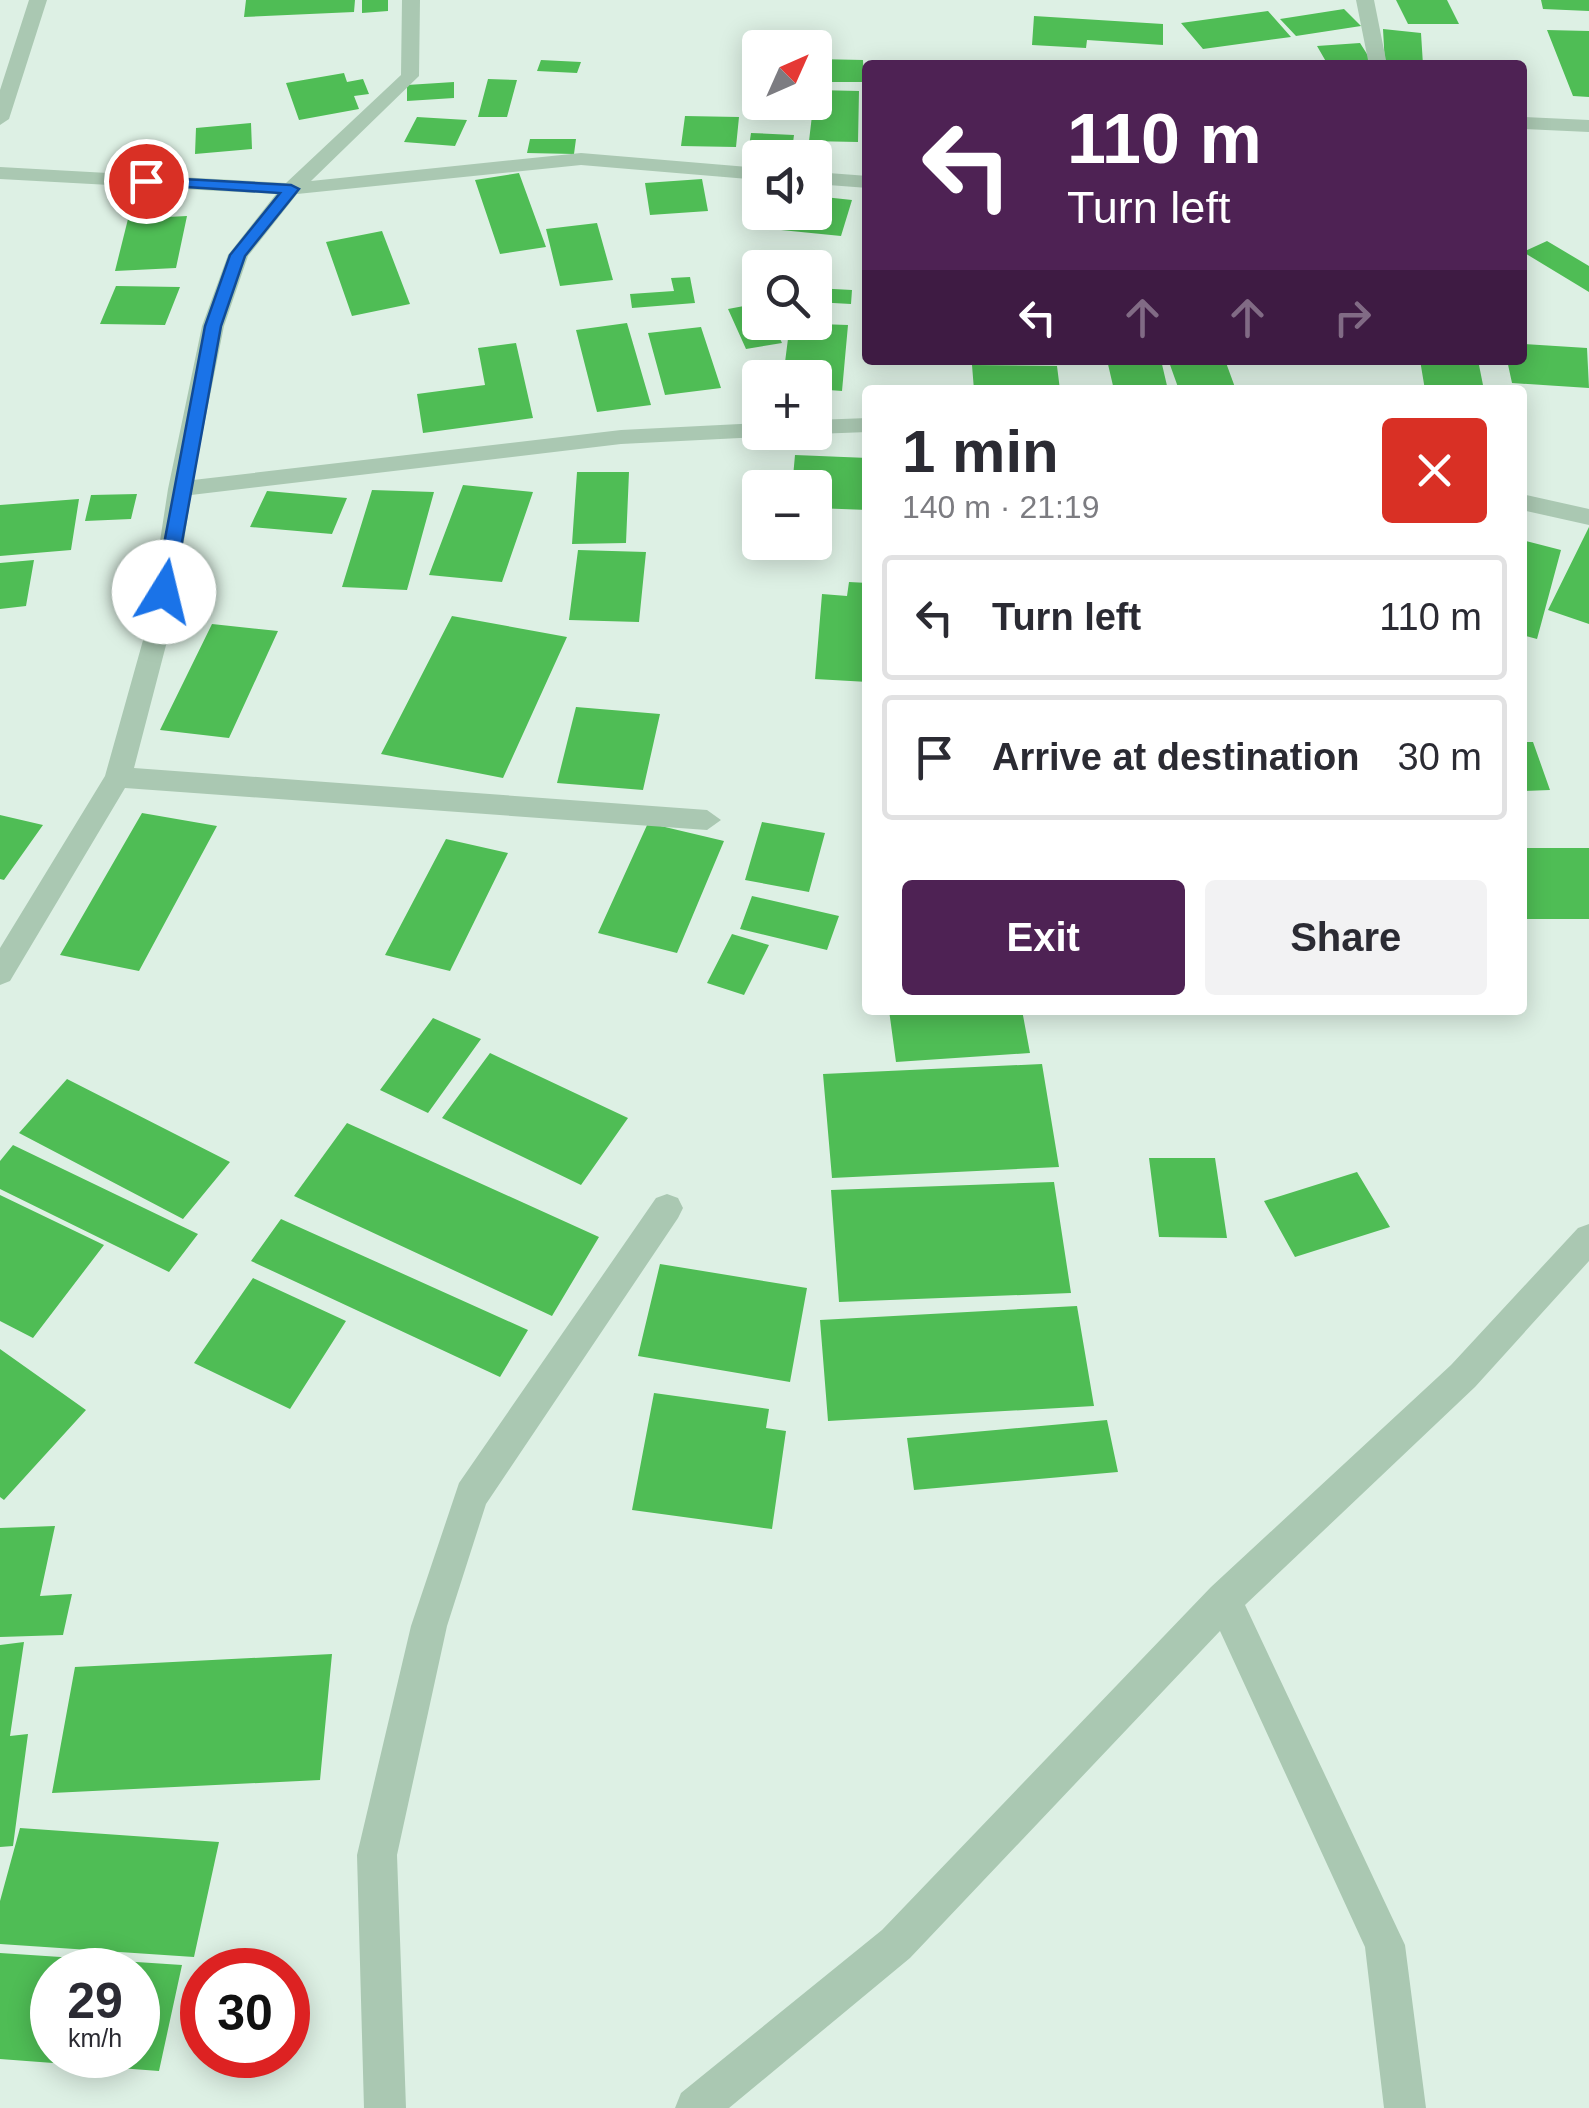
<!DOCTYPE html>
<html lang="en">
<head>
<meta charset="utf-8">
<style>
  :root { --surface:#fff; --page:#f2f2f3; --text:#2b2b33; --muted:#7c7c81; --line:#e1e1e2; --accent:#4e2254 }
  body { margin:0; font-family:Helvetica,sans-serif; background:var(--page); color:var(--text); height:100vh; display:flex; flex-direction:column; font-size:38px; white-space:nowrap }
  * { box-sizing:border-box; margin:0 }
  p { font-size:32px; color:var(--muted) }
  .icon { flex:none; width:55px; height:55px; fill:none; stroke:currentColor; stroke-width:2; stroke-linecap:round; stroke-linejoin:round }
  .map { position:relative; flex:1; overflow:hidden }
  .sheet { position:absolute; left:862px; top:385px; width:665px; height:630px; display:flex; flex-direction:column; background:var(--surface); border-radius:10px; box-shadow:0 5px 25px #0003 }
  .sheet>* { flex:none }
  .top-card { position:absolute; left:862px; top:60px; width:665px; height:305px; border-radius:10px; box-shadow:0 5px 25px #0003; background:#4e2254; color:#fff; overflow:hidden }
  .needle { width:65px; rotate:45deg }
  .tools { position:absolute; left:742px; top:30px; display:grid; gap:20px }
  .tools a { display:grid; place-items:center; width:90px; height:90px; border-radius:10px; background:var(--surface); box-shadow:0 5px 25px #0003; font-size:50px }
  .speed { position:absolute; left:30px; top:1948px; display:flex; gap:20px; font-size:50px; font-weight:700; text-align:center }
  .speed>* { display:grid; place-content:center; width:130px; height:130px; border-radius:50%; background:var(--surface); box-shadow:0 5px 25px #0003; line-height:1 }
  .speed small { font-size:25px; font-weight:400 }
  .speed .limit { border:15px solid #d22; background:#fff; color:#111 }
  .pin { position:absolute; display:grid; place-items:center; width:85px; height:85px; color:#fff; margin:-42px; border:5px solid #fff; border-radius:50%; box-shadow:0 2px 10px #0007 }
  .me { position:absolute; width:110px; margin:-55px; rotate:9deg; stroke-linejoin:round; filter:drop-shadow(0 0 8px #0008) }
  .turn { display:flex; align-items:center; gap:35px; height:210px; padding:0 40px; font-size:45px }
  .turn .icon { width:130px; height:130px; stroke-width:2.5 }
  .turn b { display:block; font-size:70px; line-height:85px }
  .lanes { display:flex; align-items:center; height:95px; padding:0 40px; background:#0003; justify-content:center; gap:50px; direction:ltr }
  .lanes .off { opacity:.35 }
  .round { display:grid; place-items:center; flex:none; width:105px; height:105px; border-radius:10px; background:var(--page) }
  .overview { display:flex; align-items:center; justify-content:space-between; height:170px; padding:0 40px }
  h1 { font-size:60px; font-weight:700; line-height:75px }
  .cta { display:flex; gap:20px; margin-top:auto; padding:20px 40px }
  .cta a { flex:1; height:115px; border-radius:10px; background:var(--accent); color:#fff; font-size:40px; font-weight:700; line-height:115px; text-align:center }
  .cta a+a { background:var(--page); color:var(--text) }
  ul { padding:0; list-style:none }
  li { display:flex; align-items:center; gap:30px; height:125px; margin:0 20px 15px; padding:0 20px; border:5px solid var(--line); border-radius:10px }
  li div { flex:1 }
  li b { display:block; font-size:38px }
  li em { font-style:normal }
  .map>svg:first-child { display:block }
  .building { fill:#4fbd55; fill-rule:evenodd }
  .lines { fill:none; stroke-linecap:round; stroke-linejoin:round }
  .minor { fill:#aac8b2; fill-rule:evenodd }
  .route { fill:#1a73e8; stroke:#114b97; stroke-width:2.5 }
</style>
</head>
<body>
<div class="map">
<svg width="1589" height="2108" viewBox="0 0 1589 2108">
  <rect width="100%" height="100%" fill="#ddf0e4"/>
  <path class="building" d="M246,0h109l-1,12 -110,5z
    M362,0h26v11l-26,2z
    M1396,0h51l12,24h-51z
    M1541,0h48v11l-46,-2z
    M1344,9l17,17 -65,10 -16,-17z
    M1268,11l23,26 -88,12 -22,-26z
    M1034,16l129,8v21l-76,-5 -1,8 -54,-3z
    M1383,29l38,4 2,32h-38z
    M1547,30l42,1v66l-16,-1z
    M1360,43l14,22h-46l-11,-19z
    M815,59l48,1 1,22h-49z
    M541,60l40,2 -4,11 -40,-2z
    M344,73l3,9 16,-3 6,15 -15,2 5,13 -60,11 -13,-37z
    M488,79l29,1 -10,37h-29z
    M454,82v16l-47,3v-16z
    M815,90l44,1 -1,51 -49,-1z
    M685,116l54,1 -3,30 -55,-1z
    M417,117l50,3 -12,26 -51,-4z
    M251,123l1,26 -57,5 1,-26z
    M751,133l43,2 -3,23 -44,2z
    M530,139h46l-2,15 -47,-1z
    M519,173l27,74 -46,7 -25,-74z
    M702,179l6,32 -58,4 -5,-32z
    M815,196l37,4 -11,36 -60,-6 6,-18h28z
    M187,216l-11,52 -61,3 13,-52z
    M597,223l16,57 -53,6 -14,-57z
    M382,231l28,73 -58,12 -26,-74z
    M1547,241l42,25v26l-66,-40z
    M690,277l5,26 -63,5 -2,-14 44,-3 -3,-13z
    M116,286l64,1 -15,38 -65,-1z
    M815,288l37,2 -1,14 -36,-2z
    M760,303v19h12l10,21 -36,6 -18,-40z
    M627,323l24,82 -54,7 -21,-82z
    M790,323l58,2 -6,66 -27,-2v-11h-32z
    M701,327l20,61 -56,7 -17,-62z
    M516,343l17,75 -110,15 -6,-39 68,-9 -7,-37z
    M1522,344l65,4 2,40 -77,-5 -5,-23h15z
    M1107,360h54l7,30h-54z
    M1225,360l11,30h-57l-10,-28z
    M1420,360h58l6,30h-59z
    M972,365l85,1 3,24h-86z
    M795,455l73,3v52l-53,-2v-20h-23z
    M577,472h52l-3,71 -54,1z
    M463,485l70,7 -31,90 -73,-7z
    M372,490l62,2 -27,98 -65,-3z
    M267,491l80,7 -15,36 -82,-7z
    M137,494l-6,25 -46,2 6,-26z
    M79,499l-8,51 -71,6v-51z
    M1589,527v97l-41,-14z
    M1522,540l39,10 -24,89 -15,-4z
    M578,550l68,2 -7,70 -70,-2z
    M34,560l-8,46 -26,3v-46z
    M849,582l19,1v99l-53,-3 7,-85 25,2z
    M452,616l115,21 -64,141 -122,-24z
    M212,624l66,7 -49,107 -69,-8z
    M576,707l84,7 -17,76 -86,-7z
    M1522,742h11l17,48 -28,1z
    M142,813l75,13 -78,145 -79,-16z
    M0,815l43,10 -39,55 -4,-1z
    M762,822l63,11 -16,59 -64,-12z
    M648,823l76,18 -47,112 -79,-20z
    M446,839l62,14 -58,118 -65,-16z
    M1522,848h67v71h-67z
    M752,896l87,20 -12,34 -87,-21z
    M732,934l37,11 -25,50 -37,-12z
    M889,1010h133l8,43 -134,9z
    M433,1018l48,21 -53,74 -48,-23z
    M490,1053l138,65 -47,67 -139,-67z
    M1042,1064l17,103 -227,11 -9,-104z
    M67,1079l163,83 -47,57 -164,-86z
    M347,1123l252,114 -47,79 -258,-120z
    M13,1145l185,89 -29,38 -169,-83v-28z
    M1149,1158h66l12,80 -68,-1z
    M1357,1172l33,55 -95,30 -31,-56z
    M1054,1182l17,111 -232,9 -8,-112z
    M0,1195l104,50 -71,93 -33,-17z
    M281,1219l247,111 -28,47 -249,-116z
    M660,1264l147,24 -17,94 -152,-26z
    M253,1278l93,43 -56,88 -96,-46z
    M1077,1306l17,100 -266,15 -8,-101z
    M0,1349l86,61 -82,90 -4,-3z
    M654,1393l115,16 -3,19 20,3 -14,98 -140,-19z
    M1107,1420l11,52 -204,18 -7,-52z
    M55,1526l-15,70 32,-2 -9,41 -63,2v-109z
    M24,1642l-14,94 18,-2 -15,112 -13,1v-202z
    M332,1654l-12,126 -268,13 23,-126z
    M20,1828l199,14 -25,115 -194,-13v-43z
    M0,1953l182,12 -23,106 -159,-12zM52,1970h86v85h-86z"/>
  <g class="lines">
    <path class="minor" d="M29,0h18l-38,119 -9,6v-35z
      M402,0h18l-1,76 -108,105 270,-28 179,15v12l-179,-15 -284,29 -49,62 -24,70 -31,154 428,-50 139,-7v9h10l-10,5 -139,7 -430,51 -20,131 -37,142 573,42 14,10 -14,10 -582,-42 -115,193 -10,4v-37l105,-172 42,-150 21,-137 34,-163 26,-71 48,-61 -276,-15v-12l286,16 115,-108z
      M1356,0h18l13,65h-18z
      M1522,117l67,3v12l-67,-3z
      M815,172l53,4v12l-53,-4z
      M868,418v14l-53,2 -6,-2h6v-12z
      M1522,494l67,15v16l-67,-15z
      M667,1194l11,4 5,10 -5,10 -192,286 -39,122 -50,229 9,253h-42l-7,-253 54,-229 48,-143 197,-285z
      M1589,1224v37l-114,126 -230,218 160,340 21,163h-42l-19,-161 -145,-316 -310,327 -181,150h-54l6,-15 201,-163 329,-343 240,-222 127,-137z"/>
  </g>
  <path class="route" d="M146,177l145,8 8,4 -54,67 -24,70 -48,266 -9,6 -9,-6 50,-266 25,-71 50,-62 -140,-9 -2,-3z"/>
</svg>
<div class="tools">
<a><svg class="needle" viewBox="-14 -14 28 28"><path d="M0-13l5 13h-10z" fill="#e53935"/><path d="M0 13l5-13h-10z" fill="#7c7c81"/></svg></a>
<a><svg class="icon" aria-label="sound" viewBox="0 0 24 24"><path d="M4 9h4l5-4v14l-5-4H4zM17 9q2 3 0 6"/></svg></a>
<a><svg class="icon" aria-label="search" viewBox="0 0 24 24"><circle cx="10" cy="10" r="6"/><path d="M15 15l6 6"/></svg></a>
<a>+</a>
<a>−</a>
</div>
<div class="speed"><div>29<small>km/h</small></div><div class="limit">30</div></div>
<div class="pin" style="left:146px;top:181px;background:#d93025"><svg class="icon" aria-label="arrive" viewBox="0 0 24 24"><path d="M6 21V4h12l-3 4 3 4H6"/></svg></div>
<svg class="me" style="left:164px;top:592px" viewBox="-20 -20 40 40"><circle r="19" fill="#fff"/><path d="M0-13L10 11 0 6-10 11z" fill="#1a73e8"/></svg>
<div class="top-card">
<div class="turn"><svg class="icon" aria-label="left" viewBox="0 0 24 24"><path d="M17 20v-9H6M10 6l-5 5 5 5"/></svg><div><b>110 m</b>Turn left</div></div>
<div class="lanes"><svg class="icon" aria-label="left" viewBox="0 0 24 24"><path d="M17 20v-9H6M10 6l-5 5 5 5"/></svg><svg class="icon off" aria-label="ahead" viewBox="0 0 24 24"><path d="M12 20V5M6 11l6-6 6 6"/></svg><svg class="icon off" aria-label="ahead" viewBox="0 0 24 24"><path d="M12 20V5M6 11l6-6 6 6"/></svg><svg class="icon off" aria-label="right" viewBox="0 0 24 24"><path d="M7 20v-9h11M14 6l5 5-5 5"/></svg></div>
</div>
<section class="sheet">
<div class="overview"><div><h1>1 min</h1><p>140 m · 21:19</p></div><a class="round" style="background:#d93025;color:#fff"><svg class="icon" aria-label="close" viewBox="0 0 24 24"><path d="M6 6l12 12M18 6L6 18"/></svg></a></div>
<ul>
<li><svg class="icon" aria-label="left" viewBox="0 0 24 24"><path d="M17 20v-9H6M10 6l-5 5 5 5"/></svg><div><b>Turn left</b></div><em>110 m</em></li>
<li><svg class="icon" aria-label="arrive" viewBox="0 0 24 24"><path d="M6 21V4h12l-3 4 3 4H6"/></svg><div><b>Arrive at destination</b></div><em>30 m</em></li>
</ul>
<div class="cta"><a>Exit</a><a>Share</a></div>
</section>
</div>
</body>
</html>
